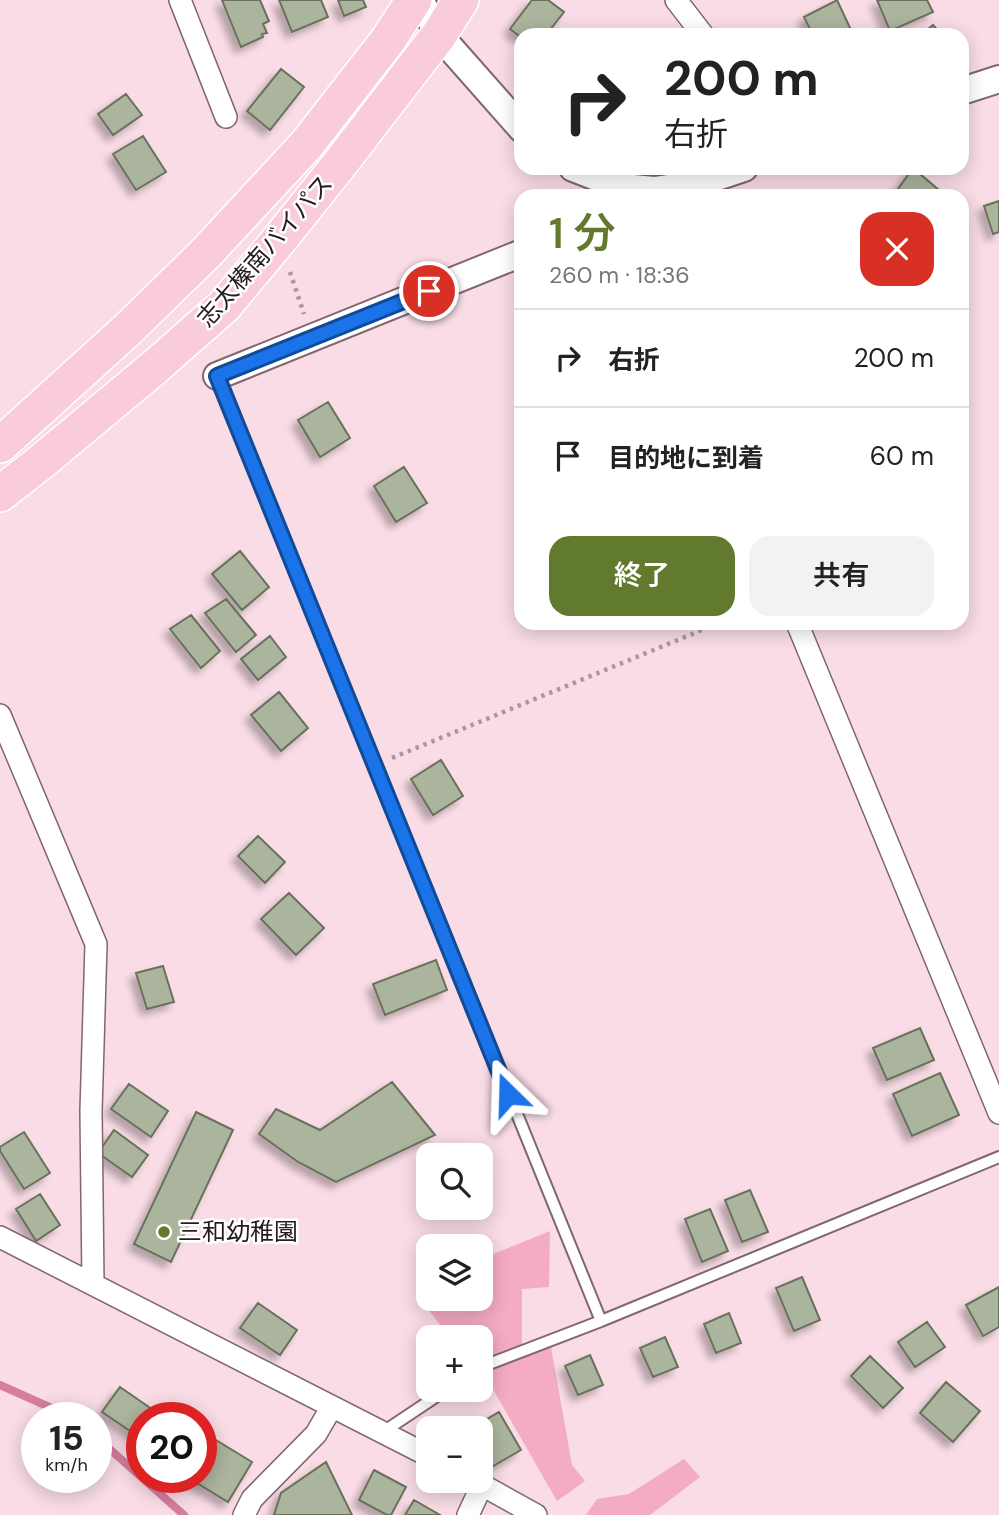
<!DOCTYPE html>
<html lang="ja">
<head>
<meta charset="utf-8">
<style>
  :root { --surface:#fff; --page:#f2f2f2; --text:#222; --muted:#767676; --line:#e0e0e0; --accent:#627a2d }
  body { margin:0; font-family:"DM Sans","Noto Sans JP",sans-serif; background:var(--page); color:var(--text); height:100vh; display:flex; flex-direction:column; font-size:26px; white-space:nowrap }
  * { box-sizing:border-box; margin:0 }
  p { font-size:23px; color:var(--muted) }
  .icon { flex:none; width:38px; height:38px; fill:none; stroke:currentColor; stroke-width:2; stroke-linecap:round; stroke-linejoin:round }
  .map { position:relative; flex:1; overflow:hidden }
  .sheet { position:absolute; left:514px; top:189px; width:455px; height:441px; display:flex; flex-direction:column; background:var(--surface); border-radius:21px; box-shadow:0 4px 18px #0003 }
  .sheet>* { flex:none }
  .guide { position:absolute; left:514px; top:28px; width:455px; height:147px; border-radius:21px; box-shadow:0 4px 18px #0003; background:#fff; color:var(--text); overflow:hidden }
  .tools { position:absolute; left:416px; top:1143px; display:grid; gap:14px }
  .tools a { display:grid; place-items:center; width:77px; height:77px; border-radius:14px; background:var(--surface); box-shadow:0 4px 18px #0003; font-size:35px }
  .speed { position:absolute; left:21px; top:1402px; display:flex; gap:14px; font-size:35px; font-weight:700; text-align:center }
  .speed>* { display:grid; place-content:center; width:91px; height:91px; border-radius:50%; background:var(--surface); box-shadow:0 4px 18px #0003; line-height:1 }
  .speed small { font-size:18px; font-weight:400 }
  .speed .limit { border:10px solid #d22; background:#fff; color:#111 }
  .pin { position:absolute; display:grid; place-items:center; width:60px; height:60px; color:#fff; margin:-30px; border:4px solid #fff; border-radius:50%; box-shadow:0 2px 7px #0007 }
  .me { position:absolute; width:77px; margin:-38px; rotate:338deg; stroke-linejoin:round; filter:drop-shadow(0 0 5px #0008) }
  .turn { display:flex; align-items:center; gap:24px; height:147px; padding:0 35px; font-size:32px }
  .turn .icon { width:91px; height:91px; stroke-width:2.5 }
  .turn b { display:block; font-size:49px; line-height:60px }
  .round { display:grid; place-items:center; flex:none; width:74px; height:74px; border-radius:21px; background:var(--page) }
  .summary { display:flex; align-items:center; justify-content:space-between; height:119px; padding:0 35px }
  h1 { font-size:42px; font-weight:600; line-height:52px; color:var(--accent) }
  .action { display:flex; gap:14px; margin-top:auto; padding:14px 35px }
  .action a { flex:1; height:80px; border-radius:21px; background:var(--accent); color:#fff; font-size:28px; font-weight:600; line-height:80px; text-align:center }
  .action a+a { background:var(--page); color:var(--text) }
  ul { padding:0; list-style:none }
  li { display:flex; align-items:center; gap:21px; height:98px; padding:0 35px; border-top:2px solid var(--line) }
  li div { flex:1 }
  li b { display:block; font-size:26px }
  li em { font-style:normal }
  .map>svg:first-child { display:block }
  .green { fill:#f4abc4 }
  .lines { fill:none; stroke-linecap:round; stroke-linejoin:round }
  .stream { stroke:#d77d9e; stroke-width:8 }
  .building { fill:#abb49d; stroke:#69715c; stroke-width:2; filter:url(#shadow) }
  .service-casing { stroke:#80676f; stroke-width:14 }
  .minor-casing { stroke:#80676f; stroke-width:24 }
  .tertiary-casing { stroke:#80676f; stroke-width:30 }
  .trunk-casing { stroke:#fff; stroke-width:38 }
  .path { stroke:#ad979e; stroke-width:4.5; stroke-dasharray:3.5 5; stroke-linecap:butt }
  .service { stroke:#fff; stroke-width:10 }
  .minor { stroke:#fff; stroke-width:21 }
  .tertiary { stroke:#fff; stroke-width:26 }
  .trunk { stroke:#faccdb; stroke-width:35 }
  .route-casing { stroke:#114b97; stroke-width:18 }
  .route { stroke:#1a73e8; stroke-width:12 }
  .poi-dot { fill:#627a2d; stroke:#fff; stroke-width:2.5 }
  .labels { text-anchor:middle; stroke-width:5; stroke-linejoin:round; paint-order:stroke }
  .street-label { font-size:24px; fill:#251b1e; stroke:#fff }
  .poi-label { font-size:24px; fill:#251b1e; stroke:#fff; text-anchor:start }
</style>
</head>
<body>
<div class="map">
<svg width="999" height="1515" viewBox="0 0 999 1515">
  <defs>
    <filter id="shadow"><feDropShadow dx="-6" dy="6" stdDeviation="3.5" flood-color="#0004"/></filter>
  </defs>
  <rect width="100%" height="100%" fill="#f9dce5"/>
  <path class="green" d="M550,1231l-1,56 -27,2v58l-41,13v-23h-32l-33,-44 13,-7v12h52v-39z
    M551,1347l21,118 13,16 -28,20 -75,-131z
    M684,1459l16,18 -50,38h-64l11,-16 32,-5z"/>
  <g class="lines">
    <path class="stream" d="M0,1385l74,33
      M96,1437l88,78"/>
  </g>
  <path class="building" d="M222,0h38l9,21 -6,3 4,9 -5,1 1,3 -22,10z
    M279,0h42l7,17 -36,15z
    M338,0h25l3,7 -22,9z
    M532,0h16l16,12 -18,23h-24v3l-12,-9z
    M837,0l15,32 -5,3h-34l-9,-18z
    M877,0h50l6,12 -43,19z
    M933,25l9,10h-21z
    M281,69l23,18 -34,43 -23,-19z
    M126,94l16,21 -29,20 -15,-21z
    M143,136l23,36 -30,18 -23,-36z
    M913,168l33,28h-53z
    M999,201v31l-6,2 -9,-28z
    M328,402l22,36 -30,19 -22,-37z
    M404,467l23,36 -31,19 -22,-36z
    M240,551l29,36 -27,23 -30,-36z
    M226,599l30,36 -20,17 -31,-39z
    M191,615l29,36 -19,17 -31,-39z
    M270,636l16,21 -28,23 -17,-21z
    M279,692l29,36 -27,23 -30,-36z
    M441,760l22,36 -30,19 -22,-36z
    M258,836l27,26 -20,21 -27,-27z
    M289,893l35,35 -28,27 -35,-36z
    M436,960l11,30 -62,25 -12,-31z
    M163,966l11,36 -27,7 -11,-36z
    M920,1028l14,32 -47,20 -14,-32z
    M940,1073l19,42 -47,21 -19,-42z
    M392,1082l43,53 -99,47 -38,-20 -39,-28 17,-25 44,21z
    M129,1084l39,27 -17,26 -40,-28z
    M196,1112l37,18 -62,132 -37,-18z
    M114,1130l34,25 -16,22 -34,-24z
    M24,1132l26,41 -26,16 -24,-38v-4z
    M750,1190l18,42 -26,10 -17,-42z
    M40,1194l20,31 -24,16 -20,-32z
    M710,1209l18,42 -26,11 -17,-43z
    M802,1277l18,43 -26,11 -18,-43z
    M999,1287v40l-16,9 -17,-31z
    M258,1303l39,27 -17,25 -40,-27z
    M729,1313l12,30 -25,10 -12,-29z
    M927,1322l18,25 -30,20 -17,-25z
    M665,1337l13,30 -25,10 -13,-29z
    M590,1355l13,30 -25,10 -13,-29z
    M870,1356l33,32 -20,20 -32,-32z
    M946,1382l34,29 -27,31 -33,-29z
    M120,1387l39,27 -2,4h-15v21l-40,-27z
    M499,1412l22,38 -33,19 -7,-10v-31h-9z
    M211,1437l41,25 -24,40 -41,-25h14v-24z
    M326,1462l26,53h-78l7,-22z
    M374,1470l32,17 -15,28h-4l-28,-15z
    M414,1500l26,15h-35z"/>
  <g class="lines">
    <defs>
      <path id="service" d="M218,377l383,944
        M481,1367l120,-46 398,-164
        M383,1432l63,-42"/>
      <path id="minor" d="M180,0l46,117
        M676,0l27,35
        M797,623l202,490
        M0,715l96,229 -5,167 2,173
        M0,1237l429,219
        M473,1480l63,35
        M244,1515l8,-16 64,-65 15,-26
        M468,1515l14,-30"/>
      <path id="tertiary" d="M420,0l19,35 83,94
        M962,91l37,-12
        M573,168l49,19 32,3 42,-6 48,-16
        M217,376l305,-123"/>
      <path id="trunk" d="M0,445l126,-114 80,-78 101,-109 81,-104 26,-40
        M0,494l41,-32 115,-96 68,-60 55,-66 60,-75 100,-130 22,-35"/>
    </defs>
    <use href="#service" class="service-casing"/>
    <use href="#minor" class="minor-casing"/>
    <use href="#tertiary" class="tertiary-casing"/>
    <use href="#trunk" class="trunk-casing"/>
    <path class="path" d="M290,272l14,42
      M392,758l327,-135"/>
    <use href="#service" class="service"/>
    <use href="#minor" class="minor"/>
    <use href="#tertiary" class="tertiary"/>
    <use href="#trunk" class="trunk"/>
  </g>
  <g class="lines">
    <defs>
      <path id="route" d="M429,291l-212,85 291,718"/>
    </defs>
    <use href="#route" class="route-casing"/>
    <use href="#route" class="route"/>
  </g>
  <circle class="poi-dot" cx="164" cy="1232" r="7"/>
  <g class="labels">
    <g class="street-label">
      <text transform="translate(265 251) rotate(-49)" y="8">志太榛南バイパス</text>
    </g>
    <g class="poi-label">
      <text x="178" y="1240">三和幼稚園</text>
    </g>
  </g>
</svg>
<div class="tools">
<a><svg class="icon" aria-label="search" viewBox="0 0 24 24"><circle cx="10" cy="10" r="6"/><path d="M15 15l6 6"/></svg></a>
<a><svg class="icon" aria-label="layers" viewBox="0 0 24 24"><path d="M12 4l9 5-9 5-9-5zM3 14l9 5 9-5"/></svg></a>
<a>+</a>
<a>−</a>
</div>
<div class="speed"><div>15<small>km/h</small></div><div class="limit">20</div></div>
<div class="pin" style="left:429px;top:291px;background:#d93025"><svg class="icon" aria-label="arrive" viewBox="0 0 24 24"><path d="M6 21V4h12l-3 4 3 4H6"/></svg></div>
<svg class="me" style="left:508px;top:1094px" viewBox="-20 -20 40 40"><path d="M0-17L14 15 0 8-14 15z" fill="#1a73e8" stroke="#fff" stroke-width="4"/></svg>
<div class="guide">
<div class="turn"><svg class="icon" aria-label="right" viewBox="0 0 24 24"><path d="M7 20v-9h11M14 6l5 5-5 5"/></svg><div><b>200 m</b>右折</div></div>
</div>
<section class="sheet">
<div class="summary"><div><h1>1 分</h1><p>260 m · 18:36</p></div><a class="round" style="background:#d93025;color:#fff"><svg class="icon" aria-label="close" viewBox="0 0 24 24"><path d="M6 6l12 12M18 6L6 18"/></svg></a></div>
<ul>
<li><svg class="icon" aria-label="right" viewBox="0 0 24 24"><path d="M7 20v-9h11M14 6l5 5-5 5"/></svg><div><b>右折</b></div><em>200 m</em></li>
<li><svg class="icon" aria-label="arrive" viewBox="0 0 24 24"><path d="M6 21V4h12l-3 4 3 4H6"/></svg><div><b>目的地に到着</b></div><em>60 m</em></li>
</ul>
<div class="action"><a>終了</a><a>共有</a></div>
</section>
</div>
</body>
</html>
